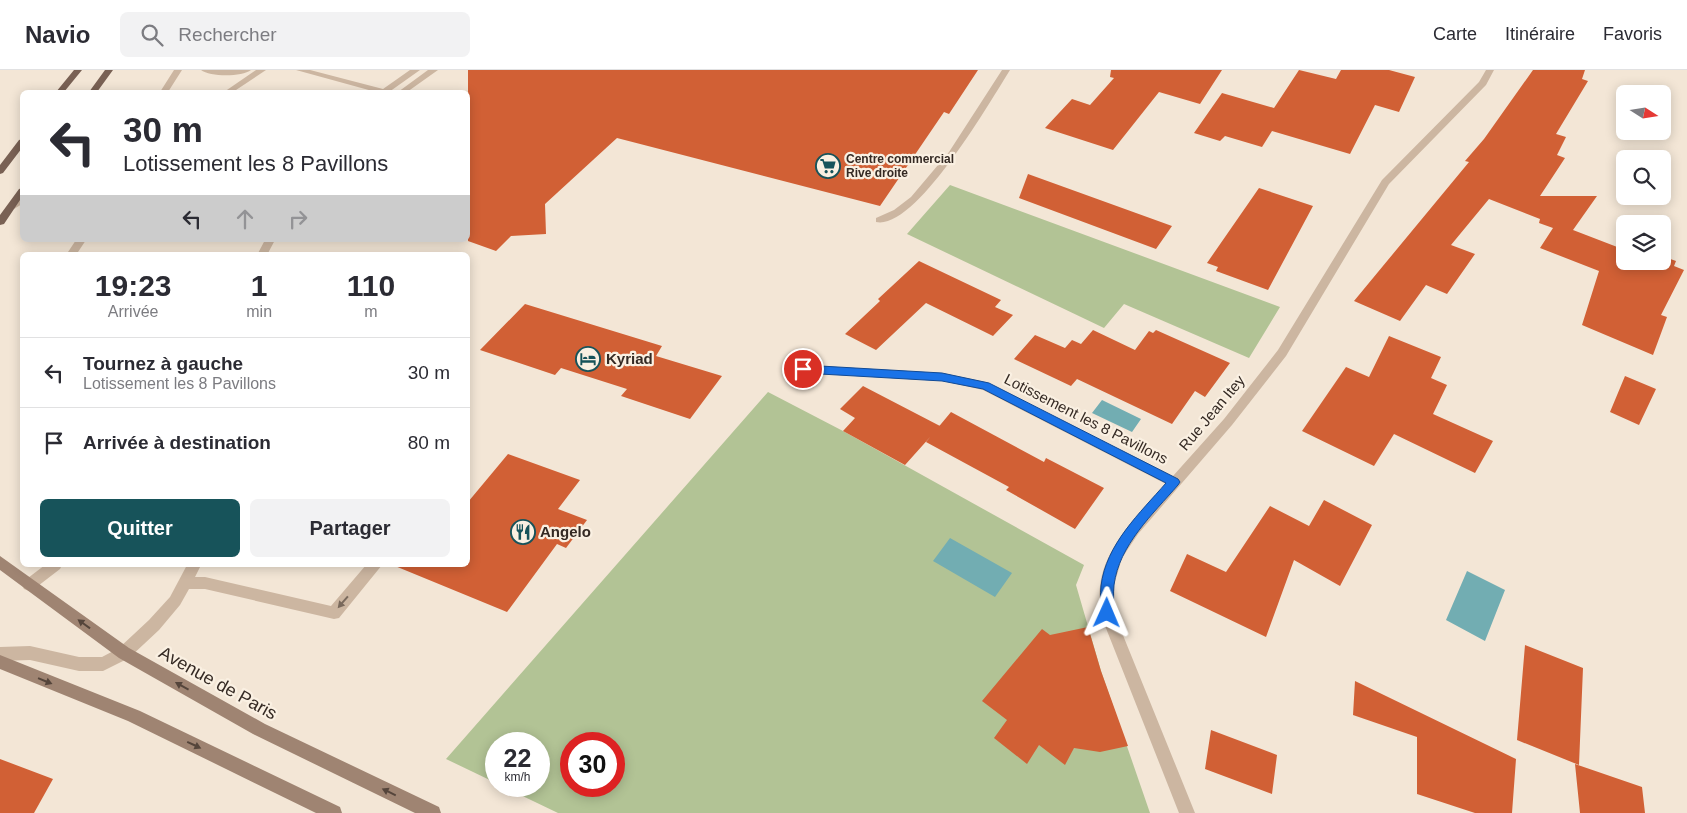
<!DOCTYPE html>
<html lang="fr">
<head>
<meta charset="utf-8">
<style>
  :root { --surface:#fff; --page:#f2f2f3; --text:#2b2b33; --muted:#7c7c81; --line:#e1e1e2; --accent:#17535a }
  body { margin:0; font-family:Helvetica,sans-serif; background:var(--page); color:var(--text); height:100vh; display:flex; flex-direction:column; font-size:19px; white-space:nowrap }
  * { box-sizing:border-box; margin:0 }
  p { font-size:16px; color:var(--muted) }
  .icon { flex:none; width:28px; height:28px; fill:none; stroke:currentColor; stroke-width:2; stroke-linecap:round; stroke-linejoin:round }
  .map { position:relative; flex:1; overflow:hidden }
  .side { position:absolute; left:20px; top:182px; width:450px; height:315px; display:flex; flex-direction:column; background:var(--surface); border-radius:8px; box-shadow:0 2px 12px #0003 }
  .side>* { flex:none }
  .banner { position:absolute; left:20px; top:20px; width:450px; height:152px; border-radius:8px; box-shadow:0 2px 12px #0003; background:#fff; color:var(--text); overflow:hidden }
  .needle { width:32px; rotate:102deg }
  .buttons { position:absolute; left:1616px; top:15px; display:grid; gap:10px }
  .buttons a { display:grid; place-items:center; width:55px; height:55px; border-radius:8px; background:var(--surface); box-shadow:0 2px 12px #0003; font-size:25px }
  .speed { position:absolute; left:485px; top:662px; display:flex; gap:10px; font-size:25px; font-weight:700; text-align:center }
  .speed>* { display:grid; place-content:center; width:65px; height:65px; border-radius:50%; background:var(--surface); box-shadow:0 2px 12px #0003; line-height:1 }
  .speed small { font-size:12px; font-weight:400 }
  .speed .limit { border:8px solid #d22; background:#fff; color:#111 }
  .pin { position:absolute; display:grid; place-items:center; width:42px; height:42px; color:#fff; margin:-21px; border:2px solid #fff; border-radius:50%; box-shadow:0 1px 5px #0007 }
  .me { position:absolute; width:55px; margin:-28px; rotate:1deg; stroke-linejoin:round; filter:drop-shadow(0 0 4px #0008) }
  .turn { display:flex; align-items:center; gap:18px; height:105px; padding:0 20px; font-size:22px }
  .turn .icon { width:65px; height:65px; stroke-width:2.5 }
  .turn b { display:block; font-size:35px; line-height:42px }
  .lanes { display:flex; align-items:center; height:48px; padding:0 20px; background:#0003; justify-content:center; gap:25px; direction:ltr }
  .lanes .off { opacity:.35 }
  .eta { display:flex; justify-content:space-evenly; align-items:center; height:85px; text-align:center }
  .eta b { font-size:30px; font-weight:800; line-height:35px }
  .button { display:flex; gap:10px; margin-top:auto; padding:10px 20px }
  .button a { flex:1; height:58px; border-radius:8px; background:var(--accent); color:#fff; font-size:20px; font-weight:800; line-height:58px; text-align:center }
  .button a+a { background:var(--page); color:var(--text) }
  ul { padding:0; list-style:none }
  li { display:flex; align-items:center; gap:15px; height:70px; padding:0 20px; border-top:1px solid var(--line) }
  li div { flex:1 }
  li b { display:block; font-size:19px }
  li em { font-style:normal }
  header { display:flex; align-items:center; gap:30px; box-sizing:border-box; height:70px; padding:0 25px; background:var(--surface); border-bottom:1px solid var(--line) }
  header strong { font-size:24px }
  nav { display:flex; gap:28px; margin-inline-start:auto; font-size:18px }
  .search { width:350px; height:45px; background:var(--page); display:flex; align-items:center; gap:12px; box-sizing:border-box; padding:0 18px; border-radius:8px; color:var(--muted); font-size:19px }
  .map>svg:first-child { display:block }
  .green { fill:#b2c395; fill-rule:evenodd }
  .water { fill:#72adb2 }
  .building { fill:#d16035 }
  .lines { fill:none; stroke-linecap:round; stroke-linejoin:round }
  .lane { fill:#ccb6a1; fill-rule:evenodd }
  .street { fill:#ccb6a1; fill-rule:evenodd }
  .secondary { fill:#9f8472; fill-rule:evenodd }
  .primary { fill:#796154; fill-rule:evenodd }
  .oneway { fill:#79695c }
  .oneway2 { fill:#55453b }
  .route { fill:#1a73e8; stroke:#114b97 }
  .labels { text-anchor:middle; stroke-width:4.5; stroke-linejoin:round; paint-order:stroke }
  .far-poi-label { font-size:12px; font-weight:bold; fill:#352a24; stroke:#faf0e2; text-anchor:start }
  .poi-label { font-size:15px; font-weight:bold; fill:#352a24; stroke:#faf0e2; text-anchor:start }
  .street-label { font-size:15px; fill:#352a24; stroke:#faf0e2 }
  .near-street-label { font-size:18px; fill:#352a24; stroke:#faf0e2 }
</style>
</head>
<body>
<header>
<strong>Navio</strong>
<div class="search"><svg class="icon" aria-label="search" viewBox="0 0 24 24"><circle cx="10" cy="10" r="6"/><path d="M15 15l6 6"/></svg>Rechercher</div>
<nav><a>Carte</a><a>Itinéraire</a><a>Favoris</a></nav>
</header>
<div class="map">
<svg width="1687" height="743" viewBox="0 0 1687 743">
  <rect width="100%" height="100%" fill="#f3e6d6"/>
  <path class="green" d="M950,115l330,122 -31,51 -125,-54 -20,24 -197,-94z
    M768,322l75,39 241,134 -8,20 25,86 49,142h-592l-56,-27h37v-42h-43v39l-50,-24zM571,674h43v42h-43z"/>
  <path class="water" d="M1102,330l39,19 -9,13 -40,-19z
    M950,468l62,35 -17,24 -62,-36z
    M1467,501l38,19 -20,51 -39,-21z"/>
  <path class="building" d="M468,0h510l-29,44 -5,-2 -64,94 -263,-68 -72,66 1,30 -35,2 -15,15 -28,-10z
    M1111,0h111l-22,34 -41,-12 -46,58 -68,-22 27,-29 18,6 24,-27 -4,-1z
    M1299,0l37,9 5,-9h48l26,7 -16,35 -24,-7 -25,49 -78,-23 -10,16 -37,-11 -5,5 -26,-8 28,-40 52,15z
    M1533,0h52l-3,9 6,2 -32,53 10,3 -9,18 8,3 -25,38h57l-24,34 52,20v11h37v-5l14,5 -2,5 10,4 -23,45 6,2 -14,38 -71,-30 17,-54 -59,-23 13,-20 -14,-5 1,-4 -51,-20 -38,46 24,9 -28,40 -21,-9 -26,36 -46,-20 115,-139 -4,-1 19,-22z
    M1028,104l144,52 -16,23 -137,-51z
    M1259,118l54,18 -45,84 -52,-19 2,-4 -11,-4z
    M919,191l82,39 -6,7 18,8 -20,21 -67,-33 -50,47 -31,-16 35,-33 -2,-2z
    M525,234l137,42 -6,10 66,20 -32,43 -69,-23 6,-7 -66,-21 -6,7 -75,-25z
    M1093,260l42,20 14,-19 4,2 3,-3 74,33 -25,34 -10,-6 -23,33 -95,-45 -6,7 -57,-27 21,-24 30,13 7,-8 9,4z
    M1389,266l52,21 -10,21 16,7 -14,29 60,27 -18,32 -81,-39 -20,32 -72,-35 44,-64 23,10z
    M1625,306l31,13 -17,36 -29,-13z
    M863,316l77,40 -35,39 -62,-34 12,-13 -15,-9z
    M951,342l93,50 2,-4 58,30 -29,41 -69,-39 3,-3 -83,-45z
    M508,384l72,26 -22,29 29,11 -21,28 -9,-4 -50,68 -112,-46 73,-1v-63z
    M1324,430l48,25 -32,61 -46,-26 -28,77 -96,-46 17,-37 39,18 44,-66 39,20z
    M1088,557l13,44 27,75 -28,6 -26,-4 -9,17 -26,-20 -12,19 -33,-26 13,-18 -25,-19 60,-72 8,6z
    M1525,575l58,23 -4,97 -62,-25z
    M1355,611l161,78 -4,54h-37l-58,-19v-57l-64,-22z
    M1211,660l66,25 -5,39 -67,-25z
    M0,689l53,20 -19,34h-34z
    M1575,694l67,23 3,26h-65z"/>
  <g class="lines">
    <path class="lane" d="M174,0h8l-14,22h-8z
      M201,0h50c-9,7 -41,7 -50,0z
      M256,0h10l-33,22h-9z
      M296,0h14l73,19 27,-19h10l-31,22h-13z
      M428,0h10l-31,22h-9z
      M1002,0h8c-19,30 -94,161 -134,152v-4l18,-8 17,-13 38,-45z
      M22,127v7l-8,5h-6v-4z
      M76,170h10l-10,15h-10z
      M187,495h14l-6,12h10l126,29 35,-41h16l-43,53 -5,1 -129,-30h-16l-9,16 -21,25 -30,28 -26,13h-24l-49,-11 -30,1v-14l30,-1 49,11h23l17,-9 30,-28 21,-23z"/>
    <path class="street" d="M1486,0h8l-8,15 -97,99 -103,172 -54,69 -94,109 -16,24 -8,27v28l81,200h-16l-79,-200c0,-9 -1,-18 0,-27 5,-41 40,-73 66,-102l-183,-94 -40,-9 -140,-8 -6,-4 6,-4 140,8 43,9 187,94 51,-57 54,-69 104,-170 97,-98z
      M265,170h10l-8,15h-10z
      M45,495h17l-2,4 -26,20 -5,2 -5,-2 -2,-4 2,-4z"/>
    <path class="secondary" d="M0,486l129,92 136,76 174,83 2,6h-26l-162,-79 -134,-76 -119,-88z
      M0,585l140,56 200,96 2,6h-26l-188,-92 -128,-52z"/>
    <path class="primary" d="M74,0h8l-18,22h-8z
      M105,0h8l-16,22h-8z
      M22,69v9l-19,25 -3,1v-9l19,-25z
      M22,118v9l-18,27 -4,1v-10l19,-26z"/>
  </g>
  <defs><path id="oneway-solid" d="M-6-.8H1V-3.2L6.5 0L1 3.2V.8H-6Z" transform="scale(1.25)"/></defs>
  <use class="oneway" href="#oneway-solid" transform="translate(343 532) rotate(131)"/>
  <g class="oneway2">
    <use href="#oneway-solid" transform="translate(84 554) rotate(-144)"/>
    <use href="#oneway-solid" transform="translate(45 611) rotate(22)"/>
    <use href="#oneway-solid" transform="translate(182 616) rotate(-151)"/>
    <use href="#oneway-solid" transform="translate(194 675) rotate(25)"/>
    <use href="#oneway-solid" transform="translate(389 722) rotate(-154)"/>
  </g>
  <path class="route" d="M803,295l139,8 47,10 189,96 2,3 -2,3c-25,29 -59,60 -64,100 -1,9 0,19 0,28l-2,4 -5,1 -5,-1 -1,-4c0,-9 -1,-19 0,-27 5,-42 39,-73 65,-103l-183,-94 -41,-8 -139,-8 -5,-4z"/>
  <defs>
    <symbol id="supermarket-ring" viewBox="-11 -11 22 22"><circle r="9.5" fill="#faf0e2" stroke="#17535a" stroke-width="1.5"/><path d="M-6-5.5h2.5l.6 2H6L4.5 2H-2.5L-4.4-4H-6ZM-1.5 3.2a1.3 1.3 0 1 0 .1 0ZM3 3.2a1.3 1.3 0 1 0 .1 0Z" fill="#17535a"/></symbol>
    <symbol id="hotel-ring" viewBox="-11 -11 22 22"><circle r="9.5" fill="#faf0e2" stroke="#17535a" stroke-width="1.5"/><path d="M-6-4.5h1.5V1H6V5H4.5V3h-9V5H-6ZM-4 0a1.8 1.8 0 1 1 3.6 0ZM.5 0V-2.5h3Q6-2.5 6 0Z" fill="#17535a"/></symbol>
    <symbol id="restaurant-ring" viewBox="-11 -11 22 22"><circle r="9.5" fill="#faf0e2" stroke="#17535a" stroke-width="1.5"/><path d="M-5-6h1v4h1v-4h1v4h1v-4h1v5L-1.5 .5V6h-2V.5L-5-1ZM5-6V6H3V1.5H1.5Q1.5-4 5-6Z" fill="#17535a"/></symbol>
  </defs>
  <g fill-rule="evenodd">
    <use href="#supermarket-ring" x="814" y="82" width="28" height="28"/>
    <use href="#hotel-ring" x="574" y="275" width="28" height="28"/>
    <use href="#restaurant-ring" x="509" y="448" width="28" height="28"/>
  </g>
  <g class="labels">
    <g class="far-poi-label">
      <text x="846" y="93">Centre commercial<tspan x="846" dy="14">Rive droite</tspan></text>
    </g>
    <g class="poi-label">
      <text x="606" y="294">Kyriad</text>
      <text x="540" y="467">Angelo</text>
    </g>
    <g class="street-label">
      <text transform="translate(1212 343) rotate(-50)" y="5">Rue Jean Itey</text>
      <text transform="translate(1086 349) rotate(27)" y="5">Lotissement les 8 Pavillons</text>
    </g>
    <g class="near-street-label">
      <text transform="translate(218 613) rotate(29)" y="6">Avenue de Paris</text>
    </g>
  </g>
</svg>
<div class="buttons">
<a><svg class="needle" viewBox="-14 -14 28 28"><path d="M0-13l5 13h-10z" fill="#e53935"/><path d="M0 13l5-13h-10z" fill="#7c7c81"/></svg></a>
<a><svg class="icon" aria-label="search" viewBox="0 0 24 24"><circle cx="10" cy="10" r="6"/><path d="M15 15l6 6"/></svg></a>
<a><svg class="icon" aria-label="layers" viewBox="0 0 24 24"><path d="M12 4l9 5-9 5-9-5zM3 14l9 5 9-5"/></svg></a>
</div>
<div class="speed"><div>22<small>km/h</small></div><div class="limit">30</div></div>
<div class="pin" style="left:803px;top:299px;background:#d93025"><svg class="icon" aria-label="arrive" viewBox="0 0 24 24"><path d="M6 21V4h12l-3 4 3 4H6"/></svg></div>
<svg class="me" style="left:1107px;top:543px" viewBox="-20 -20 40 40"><path d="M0-17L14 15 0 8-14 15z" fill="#1a73e8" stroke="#fff" stroke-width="4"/></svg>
<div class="banner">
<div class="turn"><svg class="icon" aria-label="left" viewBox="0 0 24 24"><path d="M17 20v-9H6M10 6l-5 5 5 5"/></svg><div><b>30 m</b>Lotissement les 8 Pavillons</div></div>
<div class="lanes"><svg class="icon" aria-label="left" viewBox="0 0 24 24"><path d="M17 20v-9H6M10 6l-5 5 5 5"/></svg><svg class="icon off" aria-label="ahead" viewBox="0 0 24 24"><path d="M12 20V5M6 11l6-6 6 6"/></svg><svg class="icon off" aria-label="right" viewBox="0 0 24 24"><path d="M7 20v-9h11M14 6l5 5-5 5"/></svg></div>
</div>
<section class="side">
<div class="eta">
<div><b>19:23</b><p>Arrivée</p></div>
<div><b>1</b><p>min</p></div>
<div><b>110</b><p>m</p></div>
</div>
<ul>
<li><svg class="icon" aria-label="left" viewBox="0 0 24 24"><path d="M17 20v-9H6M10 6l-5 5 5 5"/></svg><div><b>Tournez à gauche</b><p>Lotissement les 8 Pavillons</p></div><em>30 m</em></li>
<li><svg class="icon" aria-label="arrive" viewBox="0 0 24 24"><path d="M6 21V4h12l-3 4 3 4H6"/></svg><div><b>Arrivée à destination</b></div><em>80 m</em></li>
</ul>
<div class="button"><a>Quitter</a><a>Partager</a></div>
</section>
</div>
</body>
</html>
